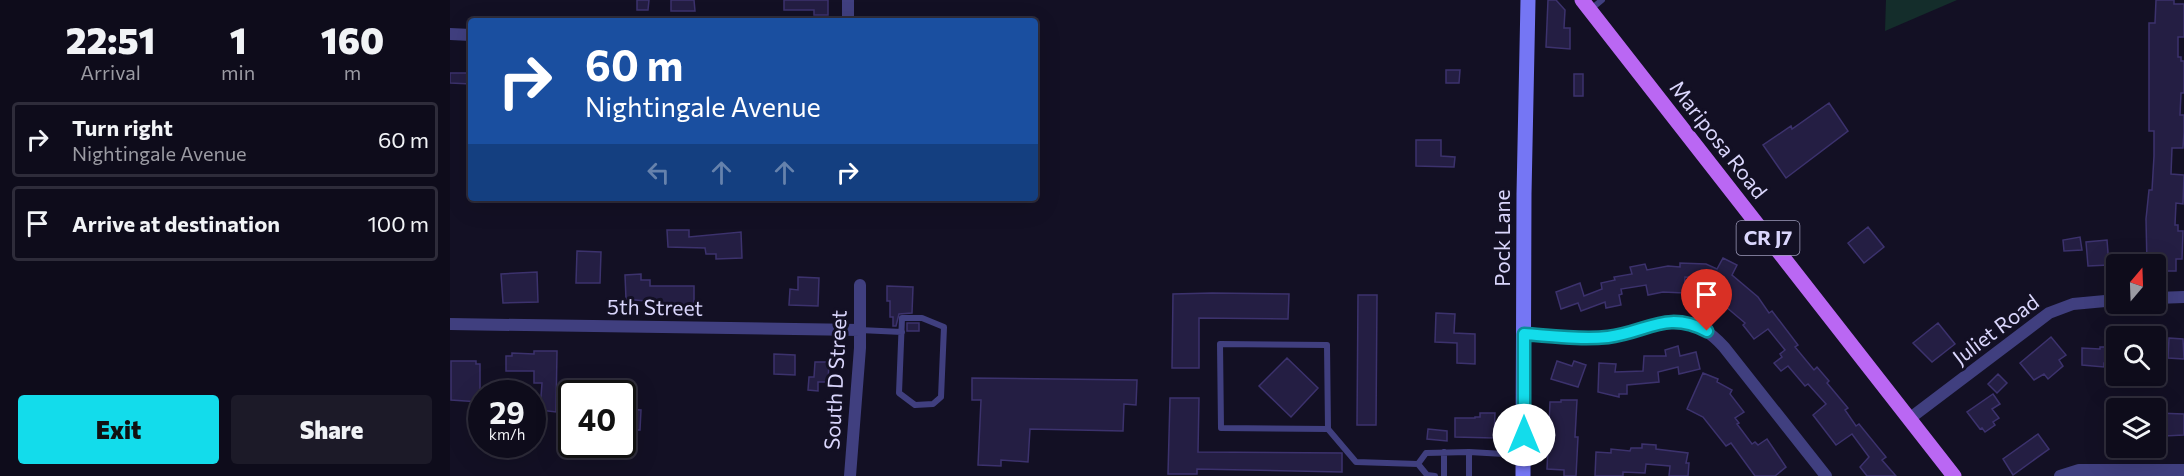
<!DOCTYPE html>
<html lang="en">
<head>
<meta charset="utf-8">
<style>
  :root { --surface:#0e0c1b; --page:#1c1a28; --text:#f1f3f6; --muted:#9b9ba3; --line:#2e2c3a; --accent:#13dceb }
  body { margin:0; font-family:Commissioner,sans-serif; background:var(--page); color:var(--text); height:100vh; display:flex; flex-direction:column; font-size:22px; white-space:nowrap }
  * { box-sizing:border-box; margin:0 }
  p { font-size:20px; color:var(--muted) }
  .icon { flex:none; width:33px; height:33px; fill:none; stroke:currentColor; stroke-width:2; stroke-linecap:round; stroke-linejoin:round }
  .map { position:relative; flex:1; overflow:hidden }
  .drawer { display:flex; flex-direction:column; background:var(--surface); width:450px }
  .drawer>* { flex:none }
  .guide { position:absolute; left:18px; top:18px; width:570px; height:183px; border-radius:6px; box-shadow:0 6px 24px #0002,0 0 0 2px var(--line); background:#1a4fa0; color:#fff; overflow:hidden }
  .needle { width:39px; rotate:19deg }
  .buttons { position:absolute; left:1656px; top:254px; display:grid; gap:12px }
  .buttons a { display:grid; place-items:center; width:60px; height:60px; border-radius:6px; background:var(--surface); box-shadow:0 6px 24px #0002,0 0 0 2px var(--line); font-size:30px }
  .speed { position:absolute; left:18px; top:380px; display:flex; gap:12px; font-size:30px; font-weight:700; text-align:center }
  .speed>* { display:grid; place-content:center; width:78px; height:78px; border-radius:50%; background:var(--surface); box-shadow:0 6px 24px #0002,0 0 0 2px var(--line); line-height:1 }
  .speed small { font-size:15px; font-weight:400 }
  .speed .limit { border:3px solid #111; border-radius:9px; background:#fff; color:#111 }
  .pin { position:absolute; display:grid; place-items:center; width:51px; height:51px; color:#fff; margin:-62px -26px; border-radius:50% 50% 50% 0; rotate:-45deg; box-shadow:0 0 6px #0007 }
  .pin .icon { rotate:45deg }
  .me { position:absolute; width:66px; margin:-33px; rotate:0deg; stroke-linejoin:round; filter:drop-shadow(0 0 4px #0008) }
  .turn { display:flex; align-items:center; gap:21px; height:126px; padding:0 18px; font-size:27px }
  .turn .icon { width:78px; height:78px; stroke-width:2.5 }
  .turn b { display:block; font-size:42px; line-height:51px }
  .lanes { display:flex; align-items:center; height:57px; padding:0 18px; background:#0003; justify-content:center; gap:30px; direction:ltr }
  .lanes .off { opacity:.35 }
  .eta { display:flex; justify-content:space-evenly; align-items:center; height:102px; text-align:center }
  .eta b { font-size:36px; font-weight:800; line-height:42px }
  .button { display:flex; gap:12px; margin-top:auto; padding:12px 18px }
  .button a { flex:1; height:69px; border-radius:6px; background:var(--accent); color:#111; font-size:24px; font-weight:800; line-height:69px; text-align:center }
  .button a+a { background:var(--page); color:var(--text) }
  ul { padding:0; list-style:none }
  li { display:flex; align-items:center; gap:18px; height:75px; margin:0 12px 9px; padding:0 6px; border:3px solid var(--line); border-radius:6px }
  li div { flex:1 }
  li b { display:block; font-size:22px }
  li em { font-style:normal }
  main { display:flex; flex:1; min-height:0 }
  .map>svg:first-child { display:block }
  .green { fill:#142d2b }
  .building { fill:#241e43; stroke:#3c326d; stroke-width:1.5 }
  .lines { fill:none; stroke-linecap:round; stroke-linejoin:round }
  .lane { stroke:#403f7f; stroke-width:6 }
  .street { stroke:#403f7f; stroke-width:12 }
  .secondary { stroke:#7576f4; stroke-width:15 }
  .primary { stroke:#ba67f3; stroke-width:15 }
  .route-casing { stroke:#0c8f99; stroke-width:15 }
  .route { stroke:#13dceb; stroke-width:10 }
  .labels { text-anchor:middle; stroke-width:6; stroke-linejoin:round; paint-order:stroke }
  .shield { fill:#131024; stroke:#9e9bbb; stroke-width:1.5 }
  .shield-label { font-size:20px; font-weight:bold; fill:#dad6fc }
  .street-label { font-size:21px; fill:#dad6fc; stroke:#131024 }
</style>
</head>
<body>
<main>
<section class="drawer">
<div class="eta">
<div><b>22:51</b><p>Arrival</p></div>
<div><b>1</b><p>min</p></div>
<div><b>160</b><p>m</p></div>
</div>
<ul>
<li><svg class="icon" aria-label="right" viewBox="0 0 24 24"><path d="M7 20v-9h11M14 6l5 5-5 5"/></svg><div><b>Turn right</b><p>Nightingale Avenue</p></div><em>60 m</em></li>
<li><svg class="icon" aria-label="arrive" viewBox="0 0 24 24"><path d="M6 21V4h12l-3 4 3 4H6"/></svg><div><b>Arrive at destination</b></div><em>100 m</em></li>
</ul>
<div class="button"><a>Exit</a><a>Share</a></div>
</section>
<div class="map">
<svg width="1734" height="476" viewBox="0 0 1734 476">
  <rect width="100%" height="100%" fill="#131024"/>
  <path class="green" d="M1436,0h71l-72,31z"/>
  <path class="building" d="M187,0h12l-1,10h-11z
    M221,0h23l1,11h-24z
    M334,0h44v15h-14v-5h-30z
    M1098,0h8l9,10 -1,18h6v21l-24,-2z
    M1706,0h18v4h10v33h-6v20h3v4h3v32h-3l-1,22h4v17l-1,16h-11l-1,26 13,1 -1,29 -7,-1 -1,22h3v6h5l-1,28h-6v12h-20v-7h-9l-1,-45 3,-29h3l2,-34v-25h-5v-108h6z
    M996,70h14l-1,13h-13z
    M0,73h21v11l-21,-1z
    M1124,74h9v22h-9z
    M1379,103l19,28 -62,47 -23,-33 28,-19 1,3z
    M966,140h25v16l14,1 -1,10 -38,-1z
    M1418,227l16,20 -20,16 -16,-20z
    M217,230h22v7l52,-5 1,26 -26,1v-5h-10l-1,-6 -37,-1z
    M1630,237l2,13 -18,1 -1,-11z
    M1657,240l2,25 -21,1 -2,-24z
    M127,251l24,1 -1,31h-24z
    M1273,258l14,7 -5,10 26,22 11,16 3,-2 26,34 -3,2 19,23 3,-3 12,14 -2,2 21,25 -3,2 11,16 3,-2 27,33 -4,3 14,16h-29l-7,-9 9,-10 -17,-23 -16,11 -23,-30 13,-11 -18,-20 -3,2 -17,-20 -7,5 -7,-8 8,-6 -2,-3 5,-4 -17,-21 -14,10 -11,-14 2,-2 -26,-22 -2,3 -13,-6 7,-20 -26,-1 -1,16 -21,-1 -15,3 -2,-10 -25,4 1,5 -3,1 2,10 -15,3 -1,-6 -24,9 -3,-8 -17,6 -5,-17 24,-9 4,13 18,-7 -1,-6 14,-3 -1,-3 18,-3 -2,-7 15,-3 2,6 21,-4 12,1v-4l26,1 11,5z
    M87,272l1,30 -35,1 -2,-29z
    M191,274v6h9v6h44v20l-68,-7 -1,-24z
    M348,277l21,1 -1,28 -29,-1 1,-16 8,1z
    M437,286l26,1 -1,26 -13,1 -3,12h-3v-9h-3v-16h-3z
    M762,293l77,1 -1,25 -89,-1v50h-27l1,-74z
    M908,295h19l-1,130h-19z
    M986,313l19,1 -1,19 21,1v30l-18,-1v-20l-22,-1z
    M457,323h12v8h-12z
    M1488,323l17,21 -23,18 -19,-19z
    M1601,337l15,18 -7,5 4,6 -15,13 -4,-5 -10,6 -14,-17z
    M1719,338l14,1 1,20 -16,-1z
    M1658,343l8,1v20l-12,-1v4l-22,-2v-17l18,1v-2h7z
    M1228,346l2,10 16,-4 4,17 -21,5 -1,-7 -20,5 1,10 -32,3v9h-8v3l-21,-5 1,-29 17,1 -1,8 28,-1 1,-15h22l-1,-6z
    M84,351h23l-1,61 -16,-2 2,-27h-8v-12h-28v-15h6v-3l22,1z
    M324,354l21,1v20l-21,-1z
    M837,358l31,30 -27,29 -32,-31z
    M1,361h25v3h4v38l-29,-2z
    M1107,361l15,5 2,-5 12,4 -8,22 -27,-8z
    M365,362h14l-1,20h-10v9l-10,-1 1,-13h5z
    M1253,373l15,6 -1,3 15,8 -2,4 14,18 -9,6 4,5 -2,1 15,20 3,-2 3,3 9,-6 19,28 -11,9h-20l-24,-33 -5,3 -23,-29 -16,-8z
    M1548,374l9,9 -10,10 -9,-9z
    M522,378l165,2 -1,25 -12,-1 -1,27 -93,-2 -2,33 -27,-2v6l-23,-1 3,-65h-9z
    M1543,394l7,10 -8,5 7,9 -6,4 2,3 -10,7 -3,-4 -2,1 -13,-17z
    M720,398h29l-1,54 144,1v19l-145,-3v5h-29z
    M1111,400h16l-2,37h3l-2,39h-12v-6l-17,-1 3,-67h11z
    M175,409l16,1 -1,20h-16z
    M1030,413h15l-1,25 -39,-1v-19h20v-1h5z
    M1707,413l27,1v21l-20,1v-3l-7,-1z
    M978,429l19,2v10l-20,-2z
    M1588,434l11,15 -36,26 -10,-16z
    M1192,444l14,1v4l32,4 -2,10h3l-1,13h-19l1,-10 -24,-2 -1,9 -22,-1v4h-28l1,-24 15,1v-4l19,2 1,-3h11z"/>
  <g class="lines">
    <path class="lane" d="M1141,9l11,-9
      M452,318h20l22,9 -3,70 -8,7 -18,1 -16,-12z
      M410,330l42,2
      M878,429l-107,-1 -1,-84 107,1 1,84 28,33 62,2
      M968,464l8,-11 43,-1 53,3
      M968,464l9,11 8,1
      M994,476v-24
      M1019,476v-24"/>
    <path class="street" d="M398,21v-21
      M0,34l21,1
      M1706,298l28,-1
      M0,324l410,6
      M1074,334c28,1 57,7 85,3 49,-7 73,-36 115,10l102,129
      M1459,419l140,-106 24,-9 43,-4
      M400,476l10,-128v-63
      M1610,476l19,-6h105"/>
    <path class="secondary" d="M1073,476l1,-282 4,-194"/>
    <path class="primary" d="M1132,0l372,476"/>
  </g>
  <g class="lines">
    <defs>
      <path id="route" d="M1074,435v-101c28,2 57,6 84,3 40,-5 58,-27 99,-6"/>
    </defs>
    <use href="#route" class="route-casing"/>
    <use href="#route" class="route"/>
  </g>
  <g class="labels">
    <rect class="shield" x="1286.5" y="221" width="63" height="34" rx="4.5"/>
    <g class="shield-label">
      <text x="1318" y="245">CR J7</text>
    </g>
    <g class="street-label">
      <text transform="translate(1268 140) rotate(52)" y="7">Mariposa Road</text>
      <text transform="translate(1053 238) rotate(-90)" y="7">Pock Lane</text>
      <text transform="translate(205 308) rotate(1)" y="7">5th Street</text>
      <text transform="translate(1546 330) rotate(-37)" y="7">Juliet Road</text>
      <text transform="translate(386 380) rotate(-87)" y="7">South D Street</text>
    </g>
  </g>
</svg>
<div class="buttons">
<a><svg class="needle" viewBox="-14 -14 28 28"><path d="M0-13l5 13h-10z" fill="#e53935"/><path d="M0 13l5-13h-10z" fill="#9b9ba3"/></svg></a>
<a><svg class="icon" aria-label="search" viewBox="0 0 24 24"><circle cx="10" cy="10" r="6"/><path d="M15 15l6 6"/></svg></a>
<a><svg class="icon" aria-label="layers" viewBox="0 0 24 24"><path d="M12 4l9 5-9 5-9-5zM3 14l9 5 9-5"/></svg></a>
</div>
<div class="speed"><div>29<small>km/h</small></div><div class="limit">40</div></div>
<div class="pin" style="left:1257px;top:331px;background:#d93025"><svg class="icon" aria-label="arrive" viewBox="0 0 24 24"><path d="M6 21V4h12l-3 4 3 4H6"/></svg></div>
<svg class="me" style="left:1074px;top:435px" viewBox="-20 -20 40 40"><circle r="19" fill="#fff"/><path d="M0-13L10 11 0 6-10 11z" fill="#13dceb"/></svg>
<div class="guide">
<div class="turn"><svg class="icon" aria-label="right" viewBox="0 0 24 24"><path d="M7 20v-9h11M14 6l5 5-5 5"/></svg><div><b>60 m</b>Nightingale Avenue</div></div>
<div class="lanes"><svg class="icon off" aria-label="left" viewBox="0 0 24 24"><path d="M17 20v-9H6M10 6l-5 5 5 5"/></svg><svg class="icon off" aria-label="ahead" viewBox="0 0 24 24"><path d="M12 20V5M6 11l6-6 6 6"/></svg><svg class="icon off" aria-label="ahead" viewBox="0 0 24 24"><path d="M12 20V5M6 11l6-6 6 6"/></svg><svg class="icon" aria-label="right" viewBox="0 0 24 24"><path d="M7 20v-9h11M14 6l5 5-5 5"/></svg></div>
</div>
</div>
</main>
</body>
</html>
